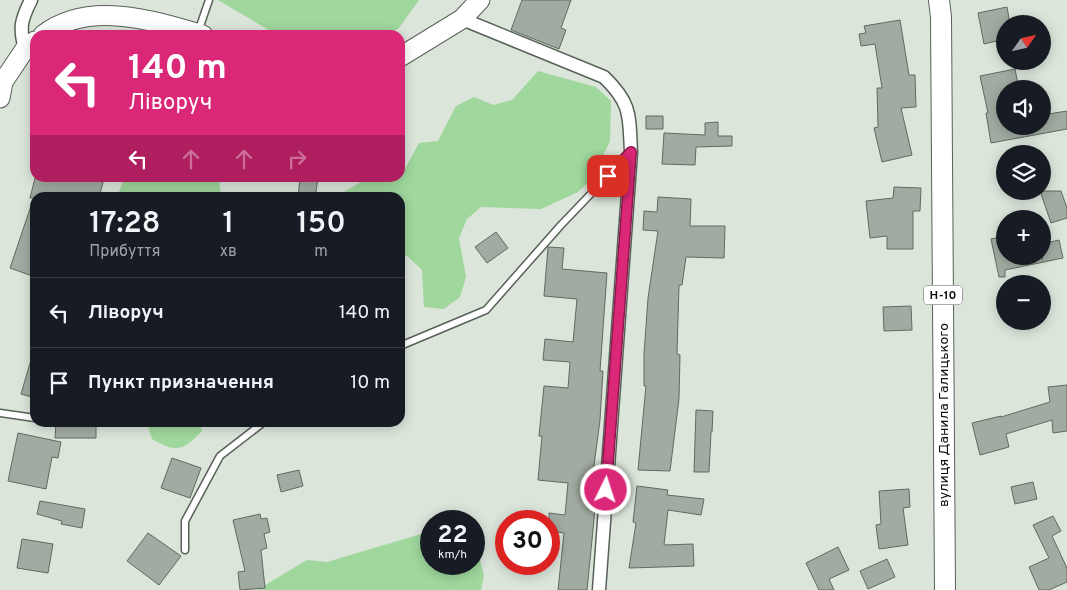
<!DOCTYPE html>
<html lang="uk">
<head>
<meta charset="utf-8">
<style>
  :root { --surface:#171b24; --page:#20242c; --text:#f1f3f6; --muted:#9ea1a6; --line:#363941 }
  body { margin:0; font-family:Overpass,sans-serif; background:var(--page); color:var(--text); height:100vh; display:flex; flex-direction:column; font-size:19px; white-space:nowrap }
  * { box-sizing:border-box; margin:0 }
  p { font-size:16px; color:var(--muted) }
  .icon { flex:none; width:28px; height:28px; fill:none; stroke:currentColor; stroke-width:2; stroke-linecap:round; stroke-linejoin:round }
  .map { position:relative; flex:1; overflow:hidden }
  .drawer { position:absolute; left:30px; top:192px; width:375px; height:235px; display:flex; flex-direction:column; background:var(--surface); border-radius:15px; box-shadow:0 2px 12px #0003 }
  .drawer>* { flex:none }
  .banner { position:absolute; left:30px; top:30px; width:375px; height:152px; border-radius:15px; box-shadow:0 2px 12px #0003; background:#db2777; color:#fff; overflow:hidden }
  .needle { width:32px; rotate:56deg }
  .fabs { position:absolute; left:996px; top:15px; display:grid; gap:10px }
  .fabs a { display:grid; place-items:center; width:55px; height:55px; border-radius:50%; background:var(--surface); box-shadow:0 2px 12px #0003; font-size:25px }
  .speed { position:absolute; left:420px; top:510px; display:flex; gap:10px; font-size:25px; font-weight:700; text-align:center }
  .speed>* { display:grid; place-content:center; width:65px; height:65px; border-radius:50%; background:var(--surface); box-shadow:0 2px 12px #0003; line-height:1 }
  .speed small { font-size:12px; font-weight:400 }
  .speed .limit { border:8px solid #d22; background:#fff; color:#111 }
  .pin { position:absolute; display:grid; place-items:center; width:42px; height:42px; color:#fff; margin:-21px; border-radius:10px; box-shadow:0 2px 8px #0006 }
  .me { position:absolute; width:55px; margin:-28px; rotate:4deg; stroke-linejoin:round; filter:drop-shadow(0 0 4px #0008) }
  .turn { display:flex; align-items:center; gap:18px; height:105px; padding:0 15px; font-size:22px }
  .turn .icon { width:65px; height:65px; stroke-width:2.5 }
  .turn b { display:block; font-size:35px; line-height:42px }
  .lanes { display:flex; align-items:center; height:48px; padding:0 15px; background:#0003; justify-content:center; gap:25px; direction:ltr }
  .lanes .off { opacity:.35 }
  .eta { display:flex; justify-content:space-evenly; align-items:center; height:85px; text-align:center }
  .eta b { font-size:30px; font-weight:600; line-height:35px }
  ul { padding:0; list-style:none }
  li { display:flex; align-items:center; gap:15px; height:70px; padding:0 15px; border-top:1px solid var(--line) }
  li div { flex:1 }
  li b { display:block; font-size:19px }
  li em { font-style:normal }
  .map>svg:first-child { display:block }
  .green { fill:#9fd79c }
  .building { fill:#a1aba1; stroke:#616a60 }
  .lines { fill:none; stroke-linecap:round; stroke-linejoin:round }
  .lane-casing { stroke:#586158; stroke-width:9 }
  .street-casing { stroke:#586158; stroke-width:15 }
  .secondary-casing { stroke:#586158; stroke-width:21 }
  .primary-casing { stroke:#586158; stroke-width:22 }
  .lane { stroke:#fff; stroke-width:6 }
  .street { stroke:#fff; stroke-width:12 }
  .secondary { stroke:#fff; stroke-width:19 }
  .primary { stroke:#fff; stroke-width:20 }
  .route-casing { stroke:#8e194d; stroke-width:12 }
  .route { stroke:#db2777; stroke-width:9 }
  .labels { text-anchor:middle; stroke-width:4; stroke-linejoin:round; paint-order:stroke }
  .shield { fill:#fff; stroke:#565856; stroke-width:1 }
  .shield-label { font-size:12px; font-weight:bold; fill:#0d100d }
  .street-label { font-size:14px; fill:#0d100d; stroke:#fff }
</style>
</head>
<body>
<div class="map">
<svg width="1067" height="590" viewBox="0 0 1067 590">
  <rect width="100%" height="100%" fill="#dbe5da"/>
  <path class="green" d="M218,0h201l-20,28 -11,7h-111z
    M538,71l58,16 15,14 -1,40 -17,37 -15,14 -37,17 -60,-2 -14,12 -8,19 7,39 -6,20 -16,12 -20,-2 -2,-37 -15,-14 -7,1v-59l-65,-1 26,-15 39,-4 19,-35 19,-2 18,-35 18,-9 19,8 19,-5z
    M124,178h95l2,19h-104z
    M147,423h53l2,8c-19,20 -26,22 -50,8z
    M431,531v33h43v-25l1,1 9,36 -3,14h-224l50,-30 20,2z"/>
  <path class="building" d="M522,0h49l-10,28 5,2 -7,19 -48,-19z
    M1007,7l3,17h-5v15l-21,5 -6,-31z
    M900,20l9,55h6l1,32 -15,1 11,47 -30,7 -8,-34 4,-1 -1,-39h5l-7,-44 -14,2 -2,-12 7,-1 -2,-7z
    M1015,69l4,20h-14v37h37v-11l25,-4v18l-76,14 -5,-30h2l-8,-37z
    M646,116h17v13h-17z
    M718,122v14h14v10l-36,1 -1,18 -33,-1 2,-31 41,2v-12z
    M35,178h51l17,4 -4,16h-69z
    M300,178h18l-3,20h-17z
    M894,187l27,1 -1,23h-7v38h-26v-13l-17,2 -4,-37 27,-3z
    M1040,191h21l6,17v10l-16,5z
    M658,197l33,2 -1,27h35l-1,32 -38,-1 -4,28h-3l-2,69 3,1 -1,44 -9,72 -32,-1 8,-84h-2v-32l4,-56 10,-67 -15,-1 1,-19 13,1z
    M33,200h2v77l-25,-9z
    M496,232l12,16 -21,15 -12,-16z
    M1005,236v20h37v4v-16l17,-4 4,18 -58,12v7h-6l-8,-38z
    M548,247l16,1 -2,21 45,4 -7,98h3l-3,49 -7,53h4l-3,47 -7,70h-29l6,-57 -15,-2v-18l16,2 3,-32 -30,-3 4,-44h-3l5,-50 24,2 2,-26 -27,-2 2,-21 28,3 4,-43 -33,-3z
    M911,306l1,24 -28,1 -1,-24z
    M31,360h4v38l-14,-4z
    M1067,385v46l-14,2 -1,-13 -46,14 3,13 -29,8 -8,-32 29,-7v1l49,-15 -2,-15z
    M696,410l17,1 -1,21h-1l-2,40h-15z
    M56,422l40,2v14h-41z
    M18,433l43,9 -3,16 -6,-1 -6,32 -38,-8z
    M172,458l29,10 -11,30 -29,-10z
    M299,470l4,16 -22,6 -4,-17z
    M1033,482l4,17 -22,5 -4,-17z
    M637,486l31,4 -1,5 37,4 -3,16 -33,-5 -4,35 29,-1 1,22 -65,2 7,-45 -3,-1z
    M909,489l1,18 -7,1 5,37 -29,4 -3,-24 5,-1 -2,-33z
    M40,501l45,8 -3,19 -21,-4 1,-3 -25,-7z
    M260,514l1,5 6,-1 3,14 -6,2 3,14 -6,2 4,38 -25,2 -2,-18 7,-1 -12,-51z
    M1053,516l8,15 -9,5 15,32v14l-18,8h-10l-10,-23 20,-9 -16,-33z
    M148,533l33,23 -22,29 -32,-24z
    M22,539l31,5 -5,29 -31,-5z
    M838,547l11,23 -20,9 5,11h-15l-13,-27z
    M887,559l8,18 -27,12 -8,-18z"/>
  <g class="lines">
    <defs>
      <path id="lane" d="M198,32l11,-32
        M400,346l86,-36 75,-85 69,-72
        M0,413l35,5
        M185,550v-29l35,-65 44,-34"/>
      <path id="street" d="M462,19l142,58c28,27 25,39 27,75l-32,438
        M25,49c-6,-21 -4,-29 6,-49"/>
      <path id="secondary" d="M43,35c45,-35 110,-15 160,0
        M400,57l62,-38 18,-19
        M0,98l3,-16 22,-33 10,-8"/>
      <path id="primary" d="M939,0l2,17 4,573"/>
    </defs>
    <use href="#lane" class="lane-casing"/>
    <use href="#street" class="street-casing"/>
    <use href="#secondary" class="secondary-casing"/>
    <use href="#primary" class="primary-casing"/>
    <use href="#lane" class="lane"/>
    <use href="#street" class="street"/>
    <use href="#secondary" class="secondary"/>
    <use href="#primary" class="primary"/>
  </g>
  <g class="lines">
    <defs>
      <path id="route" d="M606,490l25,-338 -23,24"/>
    </defs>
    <use href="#route" class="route-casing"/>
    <use href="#route" class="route"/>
  </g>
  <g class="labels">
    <rect class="shield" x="924" y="285.5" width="38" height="19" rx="4"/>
    <g class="shield-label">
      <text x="943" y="299">Н-10</text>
    </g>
    <g class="street-label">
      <text transform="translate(943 415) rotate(-90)" y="5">вулиця Данила Галицького</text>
    </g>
  </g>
</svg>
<div class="fabs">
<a><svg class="needle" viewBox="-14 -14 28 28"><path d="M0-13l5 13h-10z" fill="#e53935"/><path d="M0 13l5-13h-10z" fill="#9ea1a6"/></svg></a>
<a><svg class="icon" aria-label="sound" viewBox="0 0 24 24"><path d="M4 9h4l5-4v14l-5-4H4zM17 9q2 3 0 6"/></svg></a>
<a><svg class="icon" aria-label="layers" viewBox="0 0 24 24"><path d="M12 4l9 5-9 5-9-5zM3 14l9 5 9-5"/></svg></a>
<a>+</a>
<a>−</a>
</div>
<div class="speed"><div>22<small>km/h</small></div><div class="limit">30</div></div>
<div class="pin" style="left:608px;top:176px;background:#d93025"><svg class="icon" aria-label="arrive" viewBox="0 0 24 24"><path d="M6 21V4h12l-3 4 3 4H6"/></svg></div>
<svg class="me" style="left:606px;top:490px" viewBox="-20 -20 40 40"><circle r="17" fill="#db2777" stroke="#fff" stroke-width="3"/><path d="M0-11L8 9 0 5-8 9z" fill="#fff"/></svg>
<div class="banner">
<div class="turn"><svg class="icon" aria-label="left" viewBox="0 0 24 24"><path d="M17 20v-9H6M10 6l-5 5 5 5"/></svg><div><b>140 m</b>Ліворуч</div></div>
<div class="lanes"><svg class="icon" aria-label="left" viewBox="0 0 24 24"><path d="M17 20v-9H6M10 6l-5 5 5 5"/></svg><svg class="icon off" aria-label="ahead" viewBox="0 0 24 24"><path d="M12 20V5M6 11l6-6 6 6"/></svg><svg class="icon off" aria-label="ahead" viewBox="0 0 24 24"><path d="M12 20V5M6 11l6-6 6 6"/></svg><svg class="icon off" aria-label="right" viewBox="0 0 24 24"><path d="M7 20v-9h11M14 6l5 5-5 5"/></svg></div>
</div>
<section class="drawer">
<div class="eta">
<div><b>17:28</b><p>Прибуття</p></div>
<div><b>1</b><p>хв</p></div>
<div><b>150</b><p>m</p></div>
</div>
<ul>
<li><svg class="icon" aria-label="left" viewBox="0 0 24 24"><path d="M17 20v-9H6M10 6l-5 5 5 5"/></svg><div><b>Ліворуч</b></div><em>140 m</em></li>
<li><svg class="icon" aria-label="arrive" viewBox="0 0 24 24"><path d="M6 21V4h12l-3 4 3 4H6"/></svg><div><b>Пункт призначення</b></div><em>10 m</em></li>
</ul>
</section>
</div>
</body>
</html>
